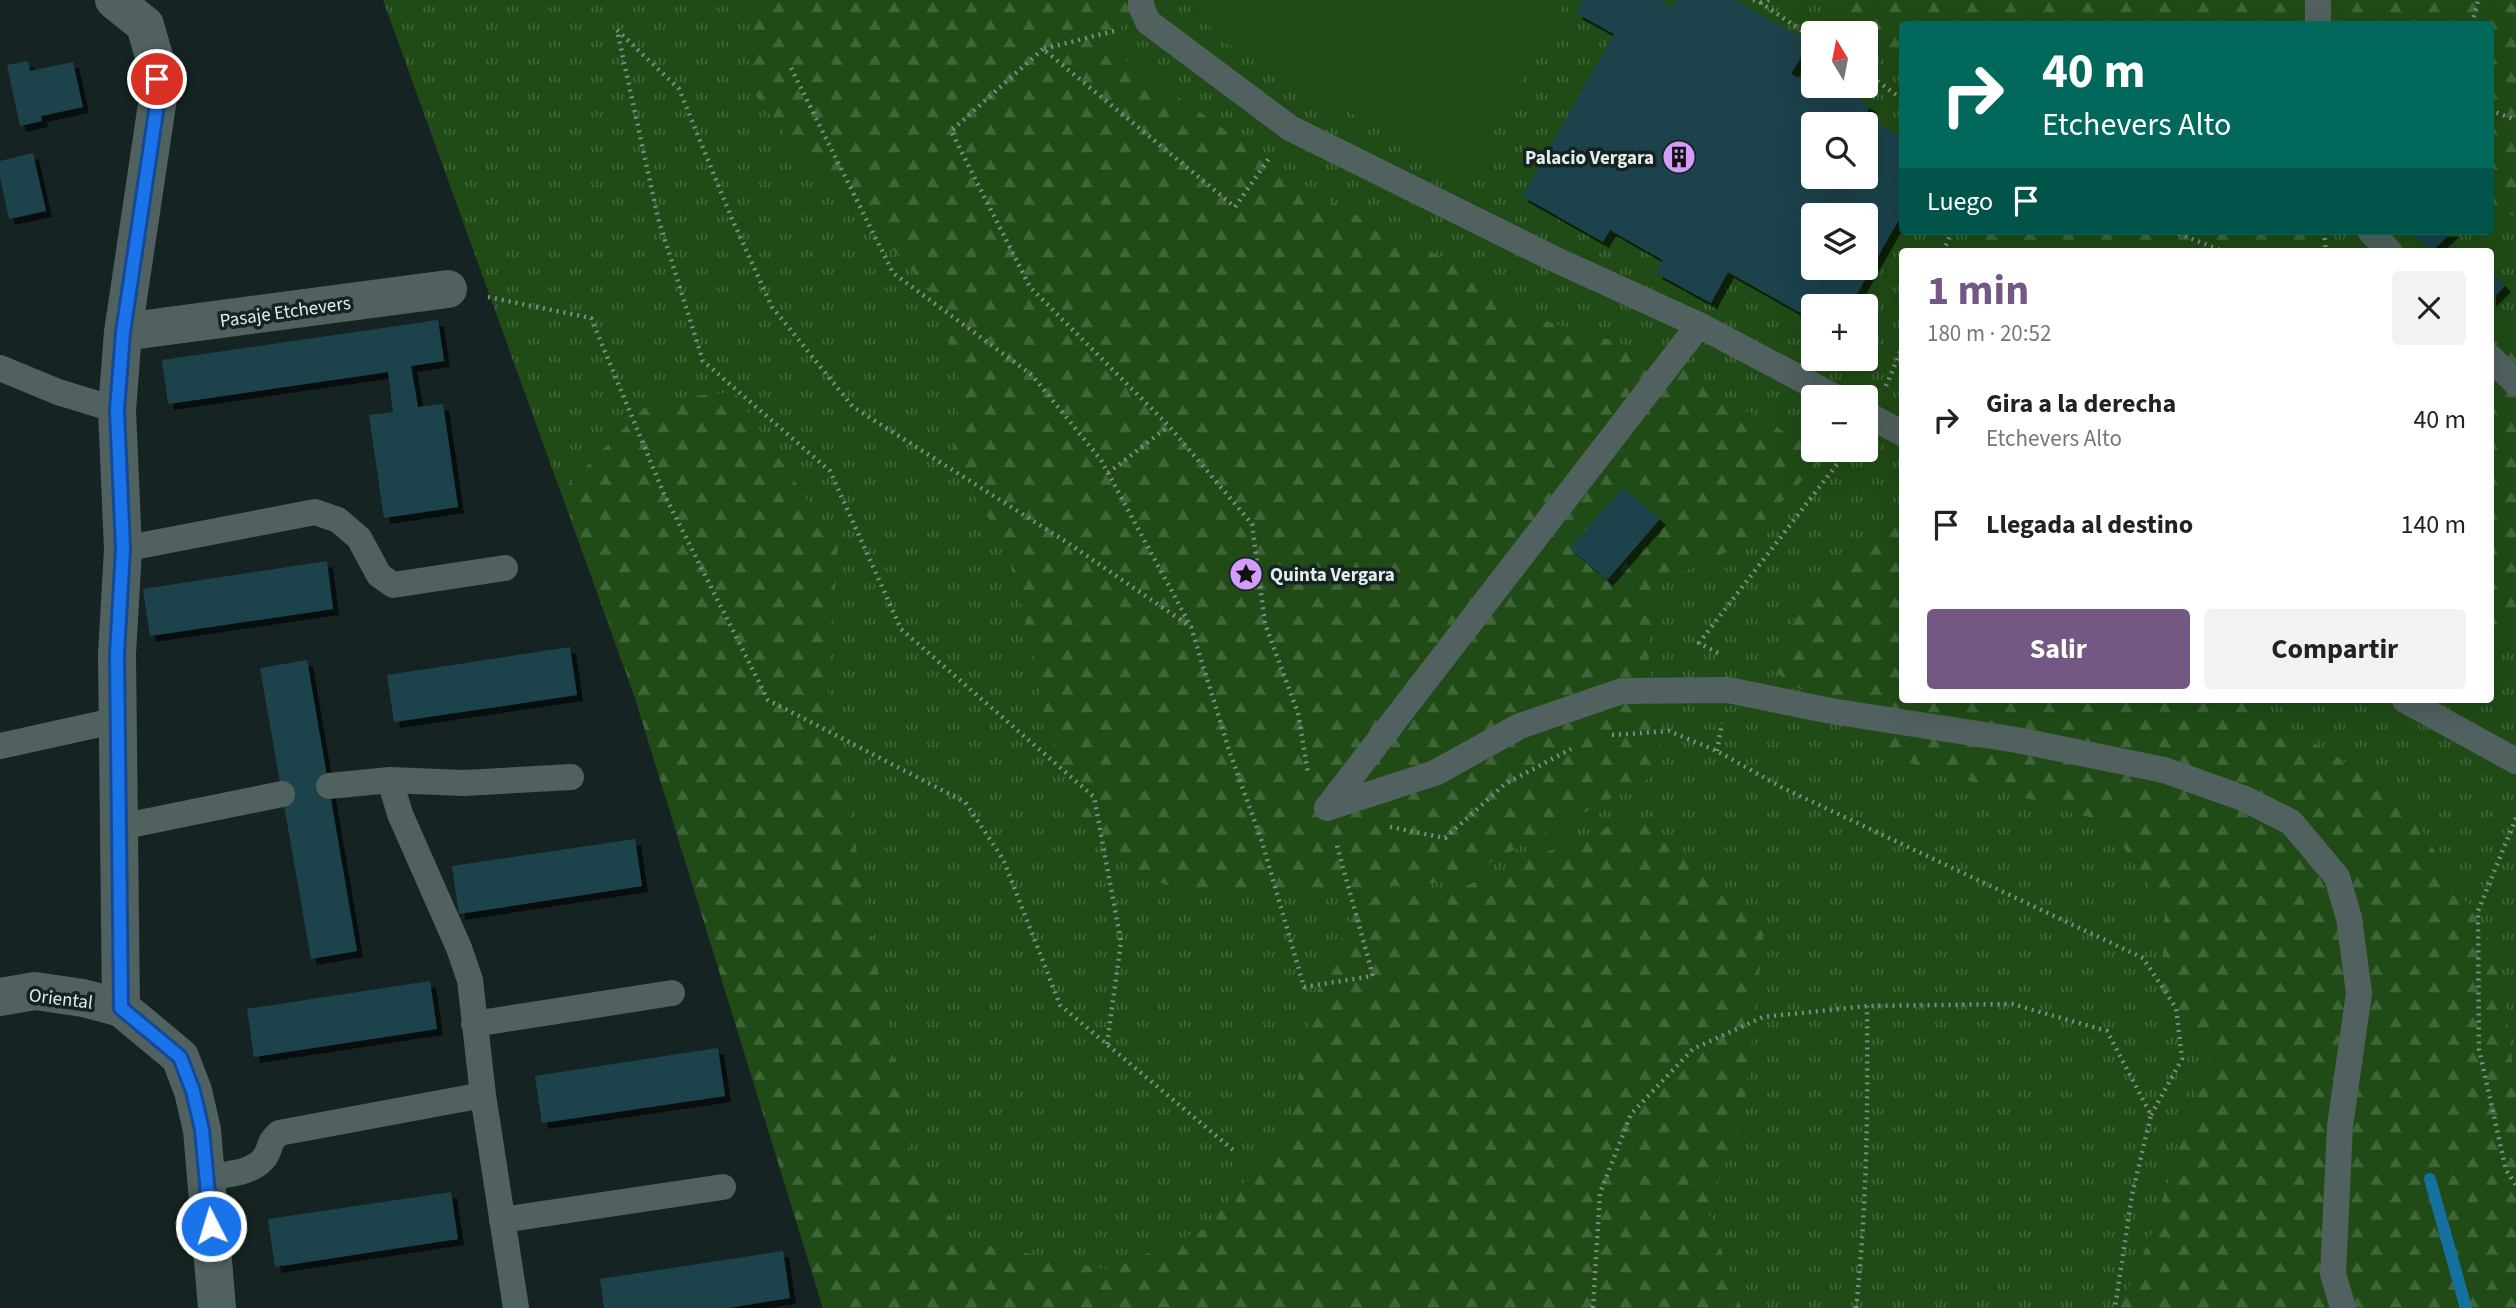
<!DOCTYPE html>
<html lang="es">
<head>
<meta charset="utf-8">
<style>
  :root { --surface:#fff; --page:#f2f2f2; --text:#222; --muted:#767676; --accent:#735883 }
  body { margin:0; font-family:"Source Sans 3",sans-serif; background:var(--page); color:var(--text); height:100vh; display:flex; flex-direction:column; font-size:26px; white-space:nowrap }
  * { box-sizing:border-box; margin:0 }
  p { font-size:23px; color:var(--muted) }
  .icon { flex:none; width:38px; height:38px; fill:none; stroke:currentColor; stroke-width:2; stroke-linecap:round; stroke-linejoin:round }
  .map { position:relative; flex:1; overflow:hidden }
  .drawer { position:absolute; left:1899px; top:248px; width:595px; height:455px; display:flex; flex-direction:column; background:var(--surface); border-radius:7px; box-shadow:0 7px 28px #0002 }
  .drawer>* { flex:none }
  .top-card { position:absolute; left:1899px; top:21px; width:595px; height:214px; border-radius:7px; box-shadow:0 7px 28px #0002; background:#00695c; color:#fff; overflow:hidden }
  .needle { width:46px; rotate:350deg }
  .fabs { position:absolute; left:1801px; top:21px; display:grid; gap:14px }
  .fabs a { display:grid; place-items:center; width:77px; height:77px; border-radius:7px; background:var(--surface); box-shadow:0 7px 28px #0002; font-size:35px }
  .pin { position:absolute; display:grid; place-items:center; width:60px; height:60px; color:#fff; margin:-30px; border:4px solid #fff; border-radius:50%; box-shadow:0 2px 7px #0007 }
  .me { position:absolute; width:77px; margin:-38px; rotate:355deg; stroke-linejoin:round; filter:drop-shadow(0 0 5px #0008) }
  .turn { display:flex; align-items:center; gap:24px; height:147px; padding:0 28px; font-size:32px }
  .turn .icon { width:91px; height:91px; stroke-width:2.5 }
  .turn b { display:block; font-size:49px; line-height:60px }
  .then { display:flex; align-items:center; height:66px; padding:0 28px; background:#0003; gap:14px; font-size:26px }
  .round { display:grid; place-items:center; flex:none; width:74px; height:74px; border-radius:7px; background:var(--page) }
  .headline { display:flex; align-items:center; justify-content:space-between; height:119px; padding:0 28px }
  h1 { font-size:42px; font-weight:700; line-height:52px; color:var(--accent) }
  .button { display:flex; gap:14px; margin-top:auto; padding:14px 28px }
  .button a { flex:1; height:80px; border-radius:7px; background:var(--accent); color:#fff; font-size:28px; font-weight:700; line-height:80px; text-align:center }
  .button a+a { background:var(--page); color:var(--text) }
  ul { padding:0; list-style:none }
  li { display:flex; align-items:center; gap:21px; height:105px; padding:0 28px }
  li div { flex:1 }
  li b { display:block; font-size:26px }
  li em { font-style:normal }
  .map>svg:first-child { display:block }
  .grass { fill:url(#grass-tufts); fill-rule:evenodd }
  .forest { fill:url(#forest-firs) }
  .garden { fill:#204b16 }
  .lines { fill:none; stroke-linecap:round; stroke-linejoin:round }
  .stream { stroke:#14709f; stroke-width:12 }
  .building { fill:#1f434b; fill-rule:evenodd; filter:url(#shadow) }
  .path { stroke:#7d8a88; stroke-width:4.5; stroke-dasharray:2 5; stroke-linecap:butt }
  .service { stroke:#51615f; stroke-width:26 }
  .minor { stroke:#51615f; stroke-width:38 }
  .tertiary { stroke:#51615f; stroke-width:38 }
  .route-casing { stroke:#114b97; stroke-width:18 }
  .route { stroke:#1a73e8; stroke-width:12 }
  .labels { text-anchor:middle; stroke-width:7; stroke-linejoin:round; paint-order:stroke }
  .poi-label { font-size:19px; font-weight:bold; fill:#e3edec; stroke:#152422; text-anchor:end }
  .street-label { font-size:19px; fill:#e3edec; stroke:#152422 }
</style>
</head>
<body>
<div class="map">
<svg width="2516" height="1308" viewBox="0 0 2516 1308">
  <defs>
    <pattern id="grass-tufts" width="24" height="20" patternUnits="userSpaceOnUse" patternTransform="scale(1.75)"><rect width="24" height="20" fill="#204b16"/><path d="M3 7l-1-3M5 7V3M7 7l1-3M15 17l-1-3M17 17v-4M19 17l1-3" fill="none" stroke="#406538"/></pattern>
    <pattern id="forest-firs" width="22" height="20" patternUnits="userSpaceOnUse" patternTransform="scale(1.75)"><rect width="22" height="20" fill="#204b16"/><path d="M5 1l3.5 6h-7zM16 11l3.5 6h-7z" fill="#406538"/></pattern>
    <filter id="shadow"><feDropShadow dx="6" dy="6" stdDeviation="0" flood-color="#0009"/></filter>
  </defs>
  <rect width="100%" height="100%" fill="#152422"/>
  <path class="grass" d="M383,0h2133v1308h-1693l-188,-610zM1902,24h588v207h-588zM1813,33h53v53h-53zM1813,124h53v53h-53zM1813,215h53v53h-53zM1902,252h588v448h-588zM1813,306h53v53h-53zM1813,397h53v53h-53z"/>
  <path class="forest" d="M753,0h388l-34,47 215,151 127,63 80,55 151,45 40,35 93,52v2l13,5 -86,91 -77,35 -16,62 16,128 -210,111 -254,15 -48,-18 -30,-22 -41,-43 -34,-92 -23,-111 -18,-69 -52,-76 7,-79 -22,-88 -66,-72 -57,-52 -67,-90z
    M1852,0h664v218l-26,-15v-179h-588v47l-36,-25v-13h-18l-13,-8z
    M1969,231h359l-2,21h-359z
    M2516,328v302l-26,8v-293z
    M734,392l104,153 -10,145 83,466 56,85 142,29 95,-41 84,-98 25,-130 46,-102 109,-14 170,-71 127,108 -21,188 -36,101 33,97h-918l-188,-610 -71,-209 88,-89z
    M1885,521l17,3v176h343l157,98 96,156 18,136v218h-396l29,-68 64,-194 -53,-31 5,-104 -57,-88 -198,-60 -136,-92 31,-80z"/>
  <path class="garden" d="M1184,0h382l-98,179 -244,-137z"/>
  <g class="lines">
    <path class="stream" d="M2430,1179l36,129"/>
  </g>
  <path class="building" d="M1583,0h76l13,7 5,-7h58l75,42 -19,32 30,17 3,-5h10l36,20 -5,10 37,21v77l-52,92h-37v14l-85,-48 -17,31 -55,-30 7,-13 -53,-30 -7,12 -81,-46 92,-162 -38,-21zM1813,124h53v53h-53zM1813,215h53v53h-53z
    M28,61l2,10 43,-9 10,45 -42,9 1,5 -22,5 -13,-61z
    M33,153l13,58 -37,8 -9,-42v-16z
    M2410,231h43l-22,21z
    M2490,271l15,15 -15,15z
    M438,320l6,41 -33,5 7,41 25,-3 15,103 -74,11 -15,-103 24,-3 -5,-40 -220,32 -6,-44z
    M1623,488l37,31 -53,61 -37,-32z
    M327,561l6,48 -183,27 -7,-47z
    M570,647l7,48 -183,27 -7,-47z
    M307,660l50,291 -46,8 -51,-291z
    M635,839l7,47 -183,28 -7,-48z
    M430,981l7,48 -183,28 -7,-48z
    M718,1048l7,48 -183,27 -7,-47z
    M451,1192l7,47 -183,28 -7,-48z
    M783,1251l7,47 -63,10h-123l-4,-29z"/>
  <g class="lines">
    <path class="path" d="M1753,0l8,3
      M1769,0l-8,3 52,35
      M2472,24l6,-24
      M1114,31l-71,18 192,158 35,-50
      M1043,49l-92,82 79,156 139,139 83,98 13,100 33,89 10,60
      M791,68l102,205 139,102 69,85 88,163
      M1866,73l36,26
      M2490,110l26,10
      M2172,231l53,21
      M2324,231l2,21
      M1943,252l9,-21
      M488,297l103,21 73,176 104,206 197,102 38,57 57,146 173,145
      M1886,386l16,-38
      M1108,473l61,-47
      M1718,653l-19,-10 149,-193
      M1612,735l57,-4 48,20 64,36 362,171 33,50 6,51 -31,56
      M1717,751l5,-28
      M2516,818l-38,93 1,138 27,121 10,15
      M1390,827l55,11 60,-54 66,-35
      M1107,1044l14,-102 -27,-145 -193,-168 -71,-158 -127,-110 -45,-143 -41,-188 62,59 53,130 40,88 81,100 215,136 123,84 38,123 33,92 42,145 69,-11 -37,-134
      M1593,1308l7,-115 31,-79 62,-65 70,-32 104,-11 145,-2 95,27 44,84 -19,80 -17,113
      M1856,1308c11,-100 12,-201 11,-302"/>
    <path class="service" d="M1141,0v6l7,16 142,106 262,130 147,67 136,72
      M2318,0v24
      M2370,231l20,21
      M2490,357l26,26
      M0,368l58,24 59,18
      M1866,414l36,19
      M123,549l192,-37 23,8 21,18 20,37 14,10 112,-17
      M2405,700l111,61
      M0,746l118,-26
      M329,786l61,-6
      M1327,808l108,-35 85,-47 102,-35 106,-1 103,21 186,29 147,30 79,28 48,24 46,55 12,41 10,75 -19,133 -7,148 10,34
      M1327,808l372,-483
      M120,827l162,-33
      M474,1024l198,-31
      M207,1178c18,-4 46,-4 58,-21 7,-11 2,-13 14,-24l204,-38
      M502,1220l221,-33
      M516,1308l-33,-213 -13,-115 -11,-32 -59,-134 -10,-34 74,3 107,-6"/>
    <path class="minor" d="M114,0l31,25 10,35 3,38 -35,234 -6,78 6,139 -6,105 4,354
      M123,332l325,-43"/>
    <path class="tertiary" d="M0,997l35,-6 48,7 38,10 59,49 13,34 9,39 15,178"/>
  </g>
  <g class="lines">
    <defs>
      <path id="route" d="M157,79l1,19 -35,234 -6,78 6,139 -6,105 4,354 59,49 13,34 9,39 9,96"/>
    </defs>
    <use href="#route" class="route-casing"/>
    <use href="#route" class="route"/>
  </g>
  <defs>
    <symbol id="building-disc" viewBox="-11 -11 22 22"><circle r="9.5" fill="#d59bfa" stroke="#152422"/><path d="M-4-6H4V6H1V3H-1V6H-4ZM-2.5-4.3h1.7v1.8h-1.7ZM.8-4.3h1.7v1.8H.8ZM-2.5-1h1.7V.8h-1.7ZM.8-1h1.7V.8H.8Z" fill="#111"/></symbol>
    <symbol id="sight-disc" viewBox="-11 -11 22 22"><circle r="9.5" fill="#d59bfa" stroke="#152422"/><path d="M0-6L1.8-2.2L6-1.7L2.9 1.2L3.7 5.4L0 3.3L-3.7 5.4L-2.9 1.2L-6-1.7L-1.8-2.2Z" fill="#111"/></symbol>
  </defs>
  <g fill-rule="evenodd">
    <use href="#building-disc" x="1660" y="138" width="38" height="38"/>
    <use href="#sight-disc" x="1227" y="555" width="38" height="38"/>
  </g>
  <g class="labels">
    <g class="poi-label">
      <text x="1654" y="164">Palacio Vergara</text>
      <text x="1270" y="581" text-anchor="start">Quinta Vergara</text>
    </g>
    <g class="street-label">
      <text transform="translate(285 311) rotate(-8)" y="7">Pasaje Etchevers</text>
      <text transform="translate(61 998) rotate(7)" y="7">Oriental</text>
    </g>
  </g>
</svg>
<div class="fabs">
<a><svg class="needle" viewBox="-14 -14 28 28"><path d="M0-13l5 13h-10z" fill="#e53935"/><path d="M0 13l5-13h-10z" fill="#767676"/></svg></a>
<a><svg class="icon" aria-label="search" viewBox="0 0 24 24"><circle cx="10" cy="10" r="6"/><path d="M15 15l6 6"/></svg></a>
<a><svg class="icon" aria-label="layers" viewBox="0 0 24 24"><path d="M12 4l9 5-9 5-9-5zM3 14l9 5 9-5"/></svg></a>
<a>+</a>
<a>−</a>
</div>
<div class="pin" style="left:157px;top:79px;background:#d93025"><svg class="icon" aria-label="arrive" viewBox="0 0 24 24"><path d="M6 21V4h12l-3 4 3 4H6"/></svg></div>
<svg class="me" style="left:211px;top:1226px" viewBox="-20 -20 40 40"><circle r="17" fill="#1a73e8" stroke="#fff" stroke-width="3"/><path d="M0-11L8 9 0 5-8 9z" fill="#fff"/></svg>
<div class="top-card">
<div class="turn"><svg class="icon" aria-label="right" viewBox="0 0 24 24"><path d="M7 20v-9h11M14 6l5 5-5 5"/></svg><div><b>40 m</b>Etchevers Alto</div></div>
<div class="then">Luego<svg class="icon" aria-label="arrive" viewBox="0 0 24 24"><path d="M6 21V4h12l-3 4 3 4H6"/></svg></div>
</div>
<section class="drawer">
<div class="headline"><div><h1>1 min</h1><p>180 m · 20:52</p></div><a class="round"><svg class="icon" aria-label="close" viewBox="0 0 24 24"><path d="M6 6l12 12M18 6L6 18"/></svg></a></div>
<ul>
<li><svg class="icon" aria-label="right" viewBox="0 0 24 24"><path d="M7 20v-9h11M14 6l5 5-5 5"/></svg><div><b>Gira a la derecha</b><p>Etchevers Alto</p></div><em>40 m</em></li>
<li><svg class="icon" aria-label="arrive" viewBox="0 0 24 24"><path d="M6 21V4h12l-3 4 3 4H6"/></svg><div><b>Llegada al destino</b></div><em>140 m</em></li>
</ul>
<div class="button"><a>Salir</a><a>Compartir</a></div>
</section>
</div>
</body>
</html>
